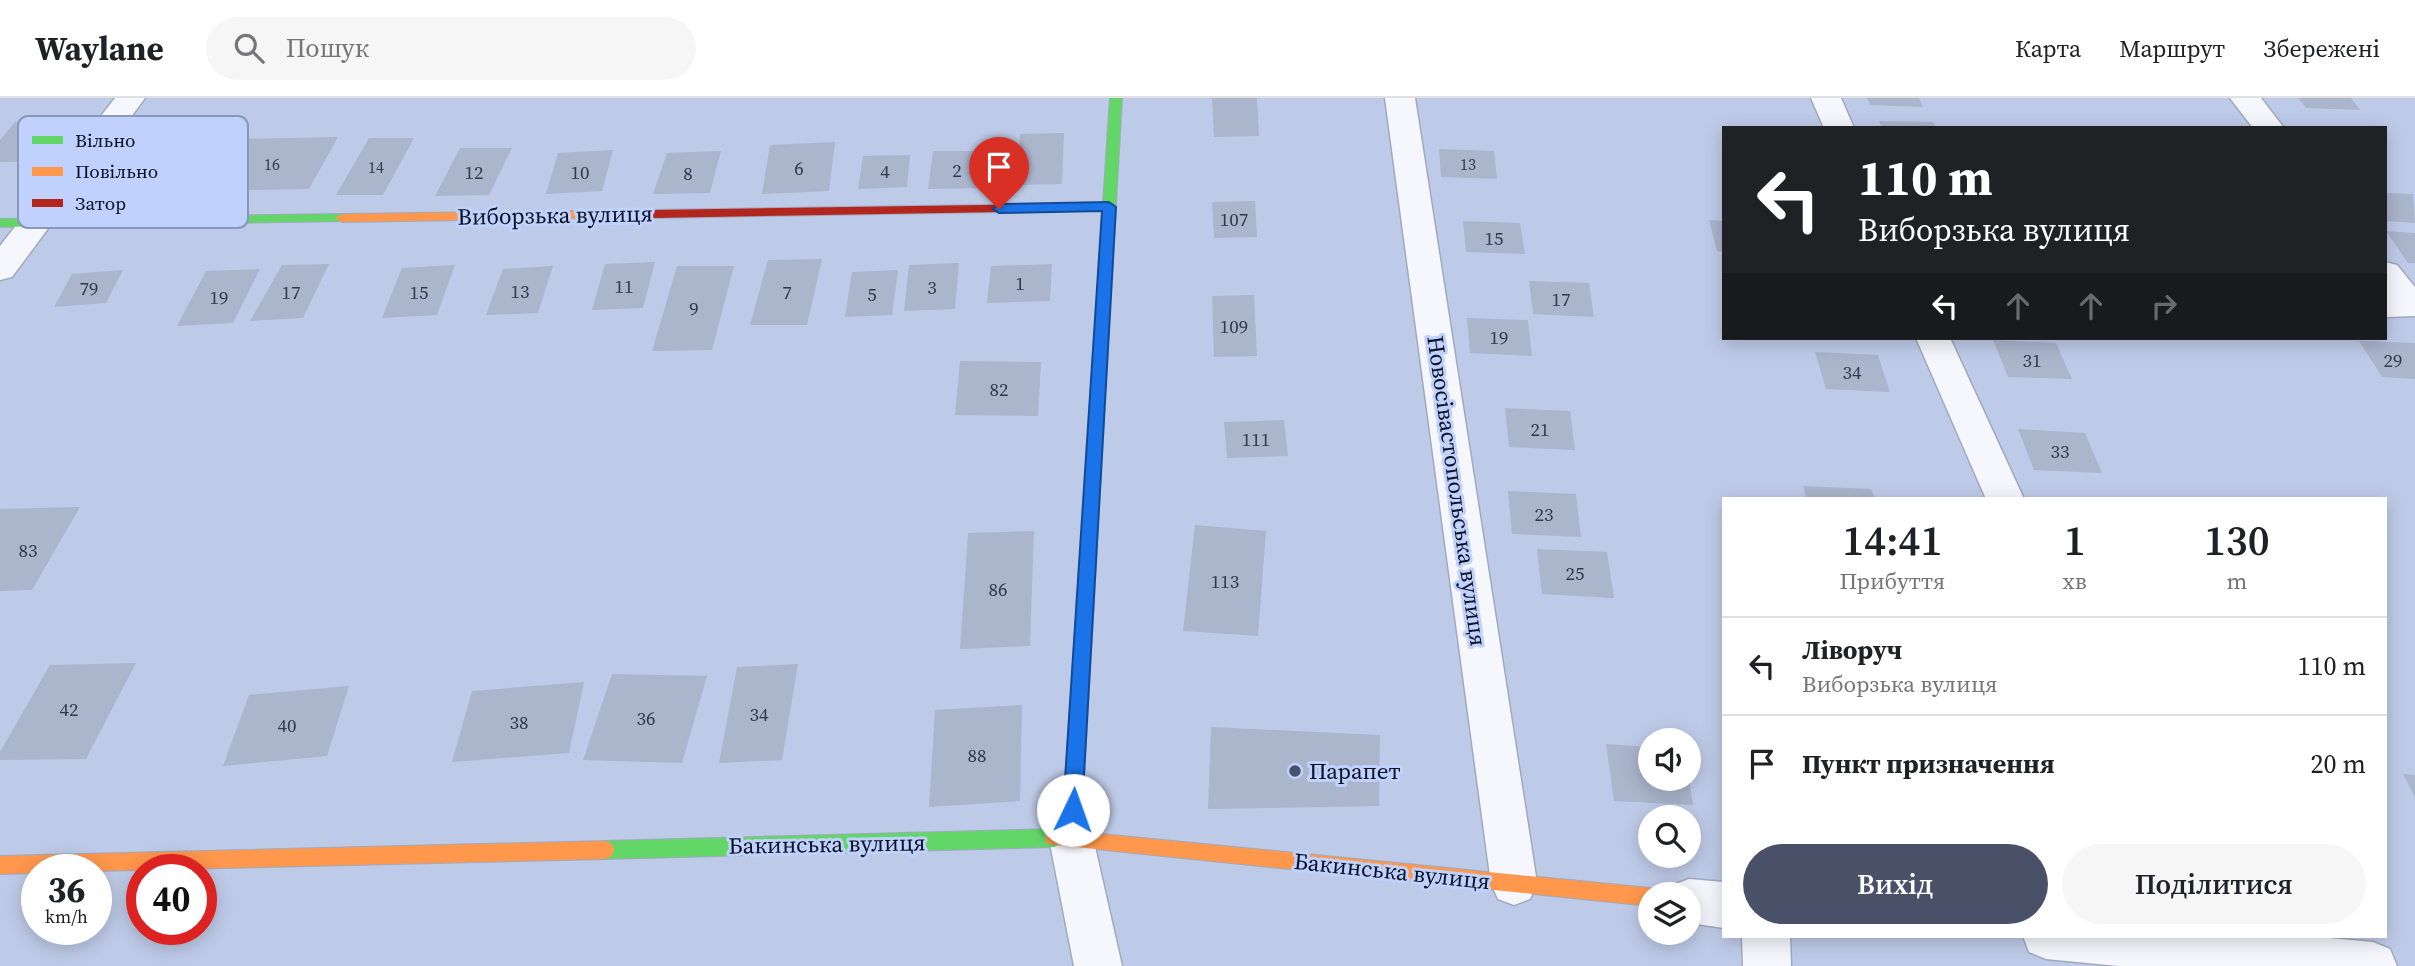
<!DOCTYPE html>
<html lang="uk">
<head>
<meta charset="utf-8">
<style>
  :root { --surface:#fff; --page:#f6f6f6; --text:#202124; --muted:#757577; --line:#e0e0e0; --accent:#485168 }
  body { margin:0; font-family:"Source Serif 4",serif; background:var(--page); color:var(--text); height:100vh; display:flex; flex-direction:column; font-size:26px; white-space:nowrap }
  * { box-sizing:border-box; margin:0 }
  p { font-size:23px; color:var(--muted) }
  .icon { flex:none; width:38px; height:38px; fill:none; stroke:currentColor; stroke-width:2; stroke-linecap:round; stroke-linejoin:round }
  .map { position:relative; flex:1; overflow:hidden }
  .details { position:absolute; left:1722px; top:399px; width:665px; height:441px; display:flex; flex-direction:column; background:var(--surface); border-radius:0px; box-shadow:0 4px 18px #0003 }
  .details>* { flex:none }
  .guide { position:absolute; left:1722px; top:28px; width:665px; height:214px; border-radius:0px; box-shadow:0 4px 18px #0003; background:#202124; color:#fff; overflow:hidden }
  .buttons { position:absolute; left:1638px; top:630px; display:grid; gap:14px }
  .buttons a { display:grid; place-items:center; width:63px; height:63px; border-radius:50%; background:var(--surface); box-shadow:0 4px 18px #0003; font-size:35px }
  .speed { position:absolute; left:21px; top:756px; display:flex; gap:14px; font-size:35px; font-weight:700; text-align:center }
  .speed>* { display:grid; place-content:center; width:91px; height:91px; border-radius:50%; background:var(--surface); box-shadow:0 4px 18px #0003; line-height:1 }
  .speed small { font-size:18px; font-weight:400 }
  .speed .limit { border:10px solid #d22; background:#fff; color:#111 }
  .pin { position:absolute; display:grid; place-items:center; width:60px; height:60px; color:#fff; margin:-72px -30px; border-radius:50% 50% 50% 0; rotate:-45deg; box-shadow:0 0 7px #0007 }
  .pin .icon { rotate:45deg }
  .me { position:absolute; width:77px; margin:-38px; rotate:3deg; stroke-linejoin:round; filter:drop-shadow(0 0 5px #0008) }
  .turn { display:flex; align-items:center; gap:24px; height:147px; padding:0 21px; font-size:32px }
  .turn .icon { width:91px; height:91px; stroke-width:2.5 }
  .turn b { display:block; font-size:49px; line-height:60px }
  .lanes { display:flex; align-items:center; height:66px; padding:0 21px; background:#0003; justify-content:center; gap:35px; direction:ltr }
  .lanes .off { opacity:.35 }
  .eta { display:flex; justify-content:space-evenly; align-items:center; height:119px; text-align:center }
  .eta b { font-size:42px; font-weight:600; line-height:49px }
  .action { display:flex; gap:14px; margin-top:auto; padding:14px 21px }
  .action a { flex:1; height:80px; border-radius:42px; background:var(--accent); color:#fff; font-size:28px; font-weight:600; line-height:80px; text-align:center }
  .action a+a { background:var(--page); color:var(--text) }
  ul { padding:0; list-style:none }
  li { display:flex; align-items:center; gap:21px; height:98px; padding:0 21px; border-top:2px solid var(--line) }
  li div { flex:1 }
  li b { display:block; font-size:26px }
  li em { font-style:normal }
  header { display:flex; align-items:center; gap:42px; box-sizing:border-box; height:98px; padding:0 35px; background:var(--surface); border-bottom:2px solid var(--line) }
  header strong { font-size:33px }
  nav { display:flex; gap:38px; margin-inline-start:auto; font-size:24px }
  .search { width:490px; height:63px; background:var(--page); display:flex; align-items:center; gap:18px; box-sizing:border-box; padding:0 24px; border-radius:38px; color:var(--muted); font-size:26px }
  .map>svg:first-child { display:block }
  .building { fill:#abb5cc }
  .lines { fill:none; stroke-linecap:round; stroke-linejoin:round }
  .street-casing { stroke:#9faac0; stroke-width:3 }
  .fast-casing { stroke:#9faac0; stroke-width:2 }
  .slow-casing { stroke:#9faac0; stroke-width:2 }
  .jam-casing { stroke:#9faac0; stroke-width:2 }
  .street { fill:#f5f7fc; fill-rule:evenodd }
  .fast { fill:#63d668; fill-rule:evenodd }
  .slow { fill:#ff974d; fill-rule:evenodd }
  .jam { fill:#b3261e; fill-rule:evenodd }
  .route { fill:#1a73e8; stroke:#114b97; stroke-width:2 }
  .poi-dot { fill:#485168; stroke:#bfd1fc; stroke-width:2.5 }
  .labels { text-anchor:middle; stroke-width:6; stroke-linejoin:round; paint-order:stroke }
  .far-number-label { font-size:16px; fill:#32394d }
  .number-label { font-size:19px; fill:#32394d }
  .street-label { font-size:23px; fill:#091023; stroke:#bfd1fc }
  .poi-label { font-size:23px; fill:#091023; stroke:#bfd1fc; text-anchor:start }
  .key { fill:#bfd1fc; stroke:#8897bb; stroke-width:2 }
  .key-label { font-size:19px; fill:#091023 }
</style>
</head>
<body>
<header>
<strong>Waylane</strong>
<div class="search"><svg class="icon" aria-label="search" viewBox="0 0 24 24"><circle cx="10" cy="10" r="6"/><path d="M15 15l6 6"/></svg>Пошук</div>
<nav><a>Карта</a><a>Маршрут</a><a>Збережені</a></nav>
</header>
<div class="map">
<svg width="2415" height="868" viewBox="0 0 2415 868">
  <rect width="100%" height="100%" fill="#becbe8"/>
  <path class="building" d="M1212,0h45l2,38 -45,1z
    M1867,0h52l4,9 -53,-2z
    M2298,0h53l9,12 -54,-2z
    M1879,23l54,1 3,6h-54z
    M15,24h67l-30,39 -52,1v-22z
    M1064,35l-2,51 -45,1 3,-51z
    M338,39l-29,52 -105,2 32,-52z
    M369,40h45l-31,57h-47z
    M835,44l-6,49 -67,3 8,-49z
    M460,50h52l-23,47 -54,1z
    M1439,51l55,2 3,28 -56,-2z
    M613,52l-11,41 -56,3 12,-41z
    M721,53l-11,42 -57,1 14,-41z
    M933,53h52l-5,37 -52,1z
    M910,57l-3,32 -49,2 5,-33z
    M2385,95l28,1 2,29 -30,-2z
    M1255,103l2,36 -43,1 -2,-36z
    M1709,122l15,1v31l-7,-1z
    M1463,123l57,2 5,31 -59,-2z
    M2386,133l29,2v30h-7z
    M822,161l-15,66h-57l18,-65z
    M655,164l-12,46 -51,2 13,-46z
    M959,165l-4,46 -51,2 5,-46z
    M329,166l-26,54 -53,3 32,-56z
    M1052,166l-2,37 -63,2 4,-37z
    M455,167l-18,50 -55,3 20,-50z
    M553,168l-15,47 -52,2 17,-46z
    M677,168h57l-22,84 -60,1z
    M260,171l-27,54 -56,3 29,-55z
    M123,172l-17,33 -52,4 18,-33z
    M898,172l-6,45 -47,2 7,-45z
    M1529,183l60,2 5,34 -61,-3z
    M1254,197l3,61 -43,1 -2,-61z
    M1467,220l61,2 4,36 -62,-3z
    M1993,242l63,3 16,36 -64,-2z
    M2359,243l56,2v36l-33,-2z
    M1815,254l63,3 12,37 -64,-3z
    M960,263l81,1 -3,54 -83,-1z
    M1505,310l65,3 5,39 -66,-3z
    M1284,322l4,36 -61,2 -3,-36z
    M2018,331l67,4 17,40 -68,-3z
    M1803,388l68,3 4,10h-68z
    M1508,393l68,3 5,43 -69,-3z
    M80,409l-48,83 -32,1v-82z
    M1195,427l71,6 -8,105 -75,-5z
    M1034,433l-4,115 -70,3 8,-116z
    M1537,451l70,3 7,46 -72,-4z
    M136,565l-50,96 -86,1v-8l50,-87z
    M798,566l-16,96 -63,3 18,-96z
    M612,576l95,2 -25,87 -99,-3z
    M584,584l-15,71 -117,9 20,-71z
    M349,588l-22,70 -104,10 26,-71z
    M1022,607l-2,96 -91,6 6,-97z
    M1211,629l169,8 -1,71 -171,3z
    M1606,646l44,3v32h39l4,26 -79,-4z
    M2403,676l12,1v22z"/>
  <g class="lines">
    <defs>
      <path id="street" d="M115,0h30l-133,179 -12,3v-34z
        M1385,0h30l122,785 -7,16 -16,6 -16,-6 -7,-16z
        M1811,0h30l13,30h-30z
        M2230,0h31l23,30h-31z
        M2385,164l12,3 18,22v29l-30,1z
        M1916,240h34l74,161h-38z
        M1071,719l16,6 6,15 29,128h-48l-25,-128 6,-15z
        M1689,781l35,3v46l-35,-5v-29h-20l4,-9z
        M1742,838h48l1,30h-48z
        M2023,838h284l66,6 17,7 7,17h-279l-72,-7 -17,-7z"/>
      <path id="fast" d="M1110,0h12l-13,227 -7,5 -7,-5z
        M342,116l5,1v6l-347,6v-8z
        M1054,731l7,3 2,6 -2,6 -7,3 -449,12 -7,-3 -2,-6 2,-6 7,-3z"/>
      <path id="slow" d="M653,112l5,1v6l-316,5 -7,-4 7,-4z
        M1102,222l7,5 -28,507 569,56 7,3 1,3h-8v12l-603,-62 -2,-6 2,-6 15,-2 33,-505z
        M605,743l7,3 2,6 -2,6 -7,3 -509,12 -59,-1v3l-37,1v-18z"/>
      <path id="jam" d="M1109,105l5,1v6l-461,8 -7,-4 7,-4z"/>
    </defs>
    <use href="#street" class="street-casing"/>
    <use href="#fast" class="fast-casing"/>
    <use href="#slow" class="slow-casing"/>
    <use href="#jam" class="jam-casing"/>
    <use href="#street" class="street"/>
    <use href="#fast" class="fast"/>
    <use href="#slow" class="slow"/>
    <use href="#jam" class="jam"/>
  </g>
  <path class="route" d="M1109,104l7,5 -34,603 -3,6 -6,3 -7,-3 -3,-6 39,-599 -103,2 -6,-4 6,-5z"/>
  <circle class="poi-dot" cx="1295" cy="673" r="7"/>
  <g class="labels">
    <g class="far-number-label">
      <text x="272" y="72">16</text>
      <text x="1468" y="72">13</text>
      <text x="376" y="75">14</text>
    </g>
    <g class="number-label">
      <text x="799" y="77">6</text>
      <text x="957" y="79">2</text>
      <text x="885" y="80">4</text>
      <text x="474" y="81">12</text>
      <text x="580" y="81">10</text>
      <text x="688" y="82">8</text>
      <text x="1234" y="128">107</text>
      <text x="1494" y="147">15</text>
      <text x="1020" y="192">1</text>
      <text x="624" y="195">11</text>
      <text x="932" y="196">3</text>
      <text x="89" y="197">79</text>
      <text x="520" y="200">13</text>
      <text x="291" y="201">17</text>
      <text x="419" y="201">15</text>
      <text x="787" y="201">7</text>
      <text x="872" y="203">5</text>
      <text x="219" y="206">19</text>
      <text x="1561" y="208">17</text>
      <text x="694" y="217">9</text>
      <text x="1234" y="235">109</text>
      <text x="1499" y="246">19</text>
      <text x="2032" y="269">31</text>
      <text x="2393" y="269">29</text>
      <text x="1852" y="281">34</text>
      <text x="999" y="298">82</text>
      <text x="1540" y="338">21</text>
      <text x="1256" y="348">111</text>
      <text x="2060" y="360">33</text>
      <text x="1544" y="423">23</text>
      <text x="28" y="459">83</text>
      <text x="1575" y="482">25</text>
      <text x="1225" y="490">113</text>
      <text x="998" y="498">86</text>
      <text x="69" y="618">42</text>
      <text x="759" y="623">34</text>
      <text x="646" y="627">36</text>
      <text x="519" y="631">38</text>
      <text x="287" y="634">40</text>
      <text x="977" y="664">88</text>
    </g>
    <g class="street-label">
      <text transform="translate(555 117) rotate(-1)" y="8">Виборзька вулиця</text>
      <text transform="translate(1457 393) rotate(82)" y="8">Новосівастопольська вулиця</text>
      <text transform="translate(827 746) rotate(-1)" y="8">Бакинська вулиця</text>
      <text transform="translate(1392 773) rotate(6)" y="8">Бакинська вулиця</text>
    </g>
    <g class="poi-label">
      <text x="1309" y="681">Парапет</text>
    </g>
  </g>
  <rect x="18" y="18" width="230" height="112" rx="10" class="key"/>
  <rect x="32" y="38" width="31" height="8" fill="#63d668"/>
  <rect x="32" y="69" width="31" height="9" fill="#ff974d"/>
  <rect x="32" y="101" width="31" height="8" fill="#b3261e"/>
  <g class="key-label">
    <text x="75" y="49">Вільно</text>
    <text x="75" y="80">Повільно</text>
    <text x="75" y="112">Затор</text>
  </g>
</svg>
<div class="buttons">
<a><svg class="icon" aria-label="sound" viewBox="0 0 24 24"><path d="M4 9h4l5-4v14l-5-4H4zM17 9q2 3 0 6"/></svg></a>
<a><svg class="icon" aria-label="search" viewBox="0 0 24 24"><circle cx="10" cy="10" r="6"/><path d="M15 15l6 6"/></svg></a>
<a><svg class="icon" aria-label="layers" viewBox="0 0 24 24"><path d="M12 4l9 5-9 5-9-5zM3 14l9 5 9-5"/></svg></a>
</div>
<div class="speed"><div>36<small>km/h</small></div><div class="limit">40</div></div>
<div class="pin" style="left:999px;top:111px;background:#d93025"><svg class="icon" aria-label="arrive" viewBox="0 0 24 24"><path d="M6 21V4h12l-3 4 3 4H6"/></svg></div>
<svg class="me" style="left:1073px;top:712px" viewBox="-20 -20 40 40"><circle r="19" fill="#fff"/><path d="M0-13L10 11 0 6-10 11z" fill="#1a73e8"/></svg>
<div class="guide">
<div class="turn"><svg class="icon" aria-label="left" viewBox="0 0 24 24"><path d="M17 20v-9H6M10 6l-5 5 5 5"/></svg><div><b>110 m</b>Виборзька вулиця</div></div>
<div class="lanes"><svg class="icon" aria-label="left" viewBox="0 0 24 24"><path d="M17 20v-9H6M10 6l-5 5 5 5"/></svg><svg class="icon off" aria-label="ahead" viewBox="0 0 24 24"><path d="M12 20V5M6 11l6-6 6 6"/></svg><svg class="icon off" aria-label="ahead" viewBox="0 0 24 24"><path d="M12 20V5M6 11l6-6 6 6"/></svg><svg class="icon off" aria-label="right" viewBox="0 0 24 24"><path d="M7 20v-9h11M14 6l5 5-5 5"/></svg></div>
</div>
<section class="details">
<div class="eta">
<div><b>14:41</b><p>Прибуття</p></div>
<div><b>1</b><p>хв</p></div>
<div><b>130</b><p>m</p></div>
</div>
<ul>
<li><svg class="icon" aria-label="left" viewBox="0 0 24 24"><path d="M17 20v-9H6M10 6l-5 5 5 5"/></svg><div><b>Ліворуч</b><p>Виборзька вулиця</p></div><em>110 m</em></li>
<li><svg class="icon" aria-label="arrive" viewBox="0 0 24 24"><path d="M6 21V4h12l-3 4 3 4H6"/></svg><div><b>Пункт призначення</b></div><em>20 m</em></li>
</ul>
<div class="action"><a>Вихід</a><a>Поділитися</a></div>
</section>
</div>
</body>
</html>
